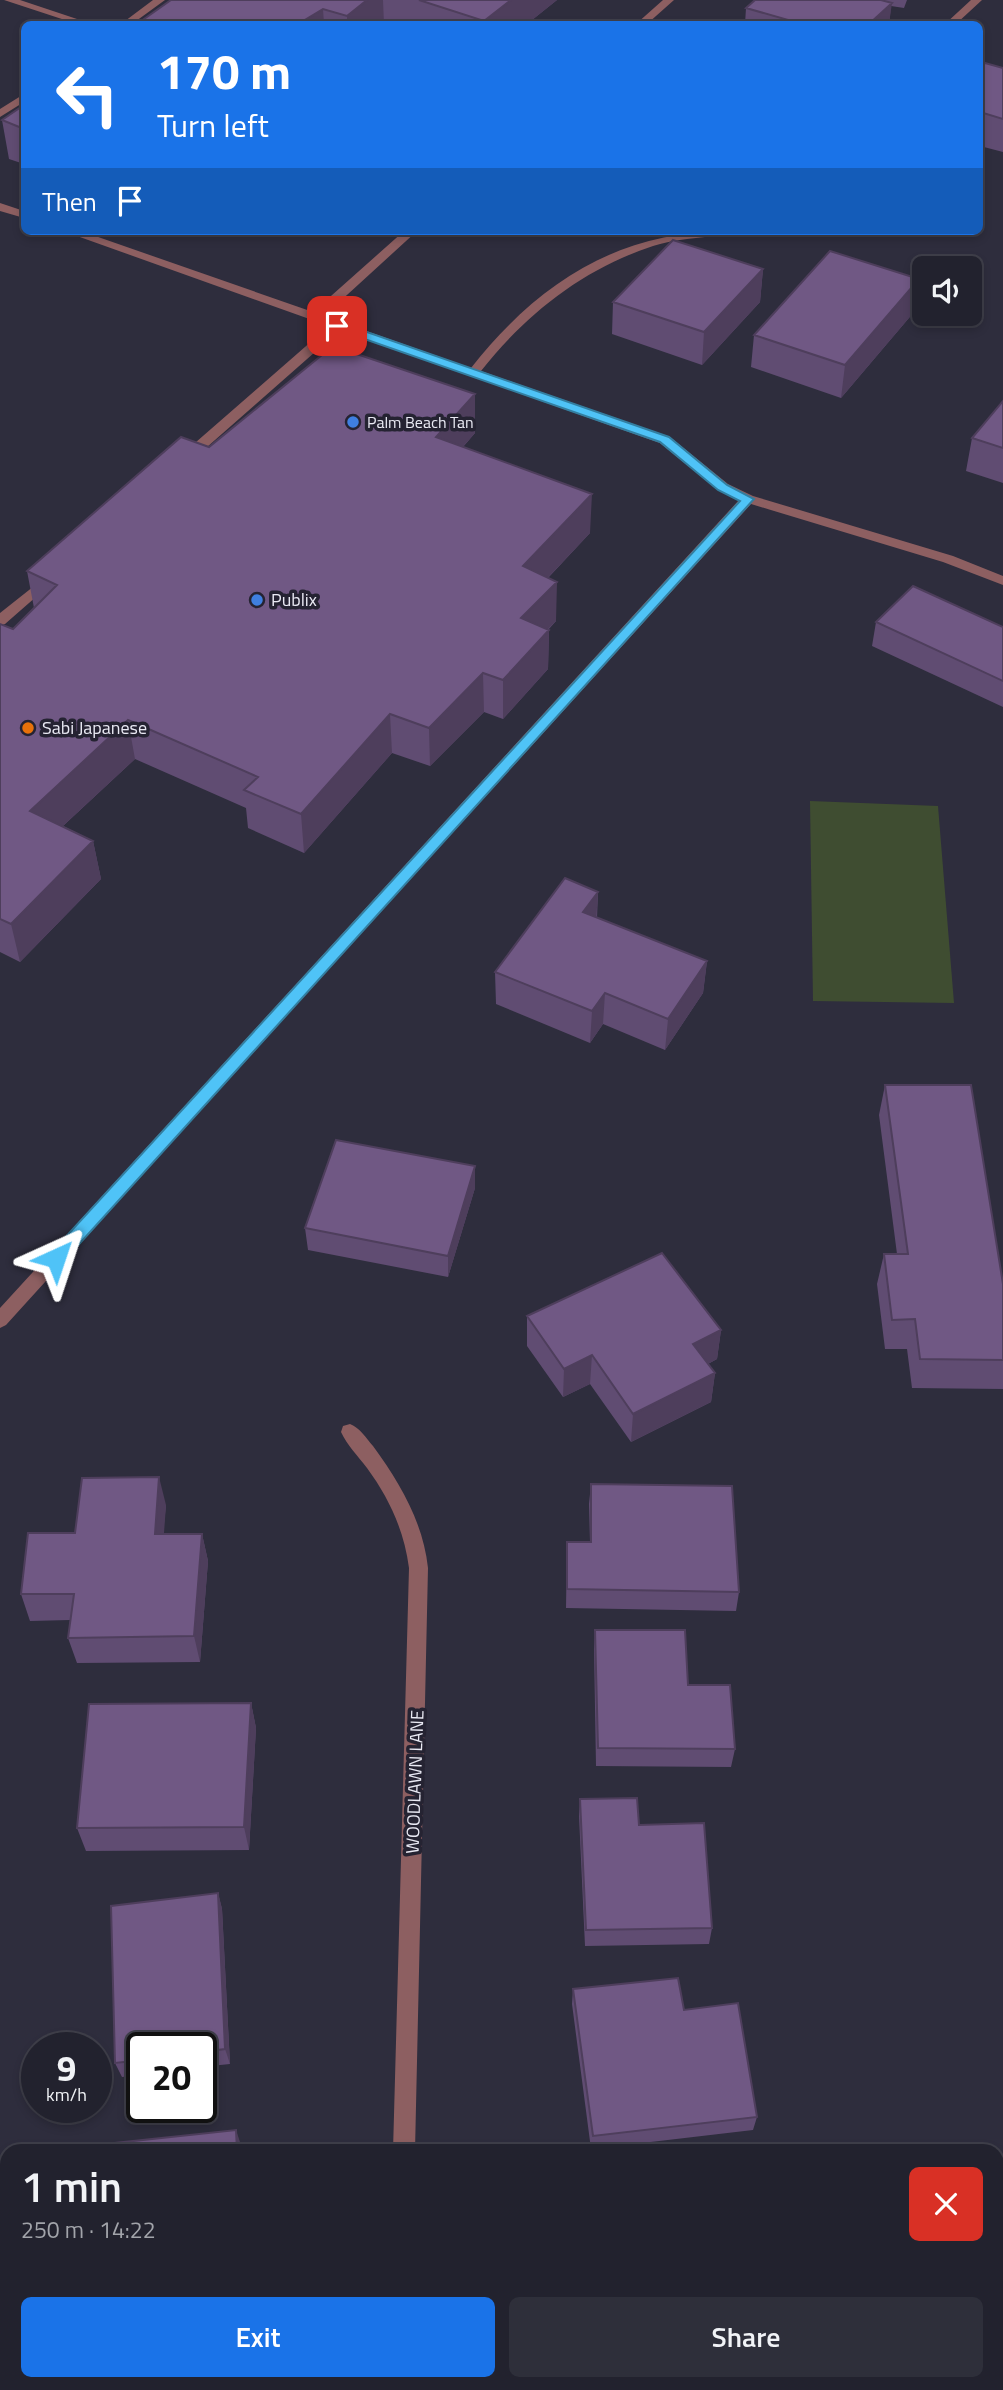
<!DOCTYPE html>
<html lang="en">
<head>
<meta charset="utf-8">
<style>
  :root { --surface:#22222e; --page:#2e2f3a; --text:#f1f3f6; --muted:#a2a4aa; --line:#3f3f4a; --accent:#1a73e8 }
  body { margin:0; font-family:"Titillium Web",sans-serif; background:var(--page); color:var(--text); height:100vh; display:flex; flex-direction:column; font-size:26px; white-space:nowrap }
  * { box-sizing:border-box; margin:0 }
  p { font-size:23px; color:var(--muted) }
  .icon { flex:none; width:38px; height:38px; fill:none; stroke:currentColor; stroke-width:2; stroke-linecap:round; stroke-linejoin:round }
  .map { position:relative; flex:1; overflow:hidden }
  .panel { position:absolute; left:0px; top:2144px; width:1004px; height:247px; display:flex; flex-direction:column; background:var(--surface); border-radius:21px 21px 0 0; box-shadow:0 4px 10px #0003,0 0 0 2px var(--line) }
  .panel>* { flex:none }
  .banner { position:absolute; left:21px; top:21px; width:962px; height:214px; border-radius:10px; box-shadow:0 4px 10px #0003,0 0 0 2px var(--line); background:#1a73e8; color:#fff; overflow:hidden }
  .controls { position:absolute; left:912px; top:256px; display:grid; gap:14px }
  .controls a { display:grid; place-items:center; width:70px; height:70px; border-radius:10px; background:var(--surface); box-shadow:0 4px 10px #0003,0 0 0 2px var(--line); font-size:35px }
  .speed { position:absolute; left:21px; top:2032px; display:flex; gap:14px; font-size:35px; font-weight:700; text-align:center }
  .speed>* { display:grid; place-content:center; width:91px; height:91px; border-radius:50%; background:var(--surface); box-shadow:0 4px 10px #0003,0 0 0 2px var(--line); line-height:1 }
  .speed small { font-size:18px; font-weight:400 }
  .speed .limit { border:4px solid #111; border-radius:10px; background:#fff; color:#111 }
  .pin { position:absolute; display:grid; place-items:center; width:60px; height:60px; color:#fff; margin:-30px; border-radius:14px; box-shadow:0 4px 10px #0006 }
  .me { position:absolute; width:77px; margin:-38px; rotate:42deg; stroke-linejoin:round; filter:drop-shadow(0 0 5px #0008) }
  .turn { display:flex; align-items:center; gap:24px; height:147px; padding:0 21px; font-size:32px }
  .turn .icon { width:91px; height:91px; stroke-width:2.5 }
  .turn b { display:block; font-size:49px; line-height:60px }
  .then { display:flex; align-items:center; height:66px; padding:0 21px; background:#0003; gap:14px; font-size:26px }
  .round { display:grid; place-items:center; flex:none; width:74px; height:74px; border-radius:10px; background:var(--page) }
  .overview { display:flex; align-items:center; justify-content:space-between; height:119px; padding:0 21px }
  h1 { font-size:42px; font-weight:600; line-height:52px }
  .action { display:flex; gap:14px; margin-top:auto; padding:14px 21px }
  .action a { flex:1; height:80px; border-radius:10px; background:var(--accent); color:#fff; font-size:28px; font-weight:600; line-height:80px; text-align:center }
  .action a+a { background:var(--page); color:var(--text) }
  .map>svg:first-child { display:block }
  .green { fill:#3f4d31 }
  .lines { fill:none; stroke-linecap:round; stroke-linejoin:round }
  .minor { fill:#8d5f61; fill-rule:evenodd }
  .wall { fill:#604c72 }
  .shaded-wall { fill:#4e3e5c }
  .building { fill:#705884; stroke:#4e3e5c; stroke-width:2 }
  .route { fill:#4fc3f7; stroke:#337fa1; stroke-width:2 }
  .shop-dot { fill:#3f7fe0; stroke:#252332; stroke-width:2.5 }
  .food-dot { fill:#e8710a; stroke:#252332; stroke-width:2.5 }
  .labels { text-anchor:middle; stroke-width:7; stroke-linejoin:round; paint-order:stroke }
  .far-poi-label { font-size:16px; fill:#eaeaf4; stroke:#252332; text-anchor:start }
  .poi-label { font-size:18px; fill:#eaeaf4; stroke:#252332; text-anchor:start }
  .street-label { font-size:18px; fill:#eaeaf4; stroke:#252332 }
</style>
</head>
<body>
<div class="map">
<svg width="1003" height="2390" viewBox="0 0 1003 2390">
  <rect width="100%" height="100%" fill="#2e2d3d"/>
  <path class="green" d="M810,801l128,5 16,197 -141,-2z"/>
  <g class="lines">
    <path class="minor" d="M4,0h16l72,24h-15z
      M153,0h12l-33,24h-11z
      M663,0h11l-27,24h-11z
      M971,0h11l-26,24h-11z
      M24,94v8l-24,15v-8z
      M0,203l24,8v7l-24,-7z
      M63,231h18l232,81 91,-81h13l-93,85 147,52c67,-85 147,-137 257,-137l-6,4c-22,3 -48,4 -69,11 -70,23 -127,68 -172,125l189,66 58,47 25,12 200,60 50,20v9l-60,-23 -192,-58 -745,821 -6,3v-20l739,-808 -21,-10 -58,-47 -320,-113 -150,132h-10v-6l149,-130z
      M48,575l7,4 -2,3 -48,42 -5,2v-13z
      M350,1424c10,4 16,14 23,22 27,37 50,76 55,122l-13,583h-22l16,-583c-5,-38 -20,-70 -42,-100 -9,-12 -20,-23 -26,-36l2,-6z
      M386,2384h24v6h-24z"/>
  </g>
  <path class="wall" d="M171,0h386l-30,24h-390z
    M755,0h152l-3,8 -13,-2 -2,18h-144l1,-16z
    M1003,68v84l-23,-6v-77z
    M24,105v59l-15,-5 -7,-39z
    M204,231h22l-7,6z
    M763,269l-3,33 -58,63 -90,-31 1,-32z
    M919,279l-5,33 -73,86 -90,-31 3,-32z
    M475,394v39l-12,14 127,86 -42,45 8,43 -8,9h1l-1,39 -45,50 -19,-7 -54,54 -38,-13 -88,100 -56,-25 -2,-20 -111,-49 -72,67 30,15 8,38 -81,83 -20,-10v-328l13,5 21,-21 -7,-37 182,-124z
    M1003,401v82l-37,-12 6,-33z
    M876,622l127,5v80l-131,-61z
    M598,892l-1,26 110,43 -4,32 -38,57 -62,-26 -13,19 -94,-39 -1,-32z
    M885,1085l118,199v105l-91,-1 -5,-39h-22l-8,-65 7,-30h13l-18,-139z
    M475,1188l-27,89 -140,-27 -3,-22z
    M527,1316l194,14 -4,29 -9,5 7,9 -4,29 -80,40 -41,-58 -27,13 -36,-51z
    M591,1484l148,108 -3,19 -170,-3 1,-66h23l-1,-38z
    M166,1505l-3,29h39l6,27 -8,101 -123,1 -9,-25 2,-18 -40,1 -9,-27 54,-61z
    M595,1630l93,55 47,64 -4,18 -135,-1 -2,-117z
    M251,1703l5,25 -7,122 -163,1 -9,-23z
    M580,1799l59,26 73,103 -3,16 -124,2 -6,-130z
    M218,1893l4,16 8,155 -29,3v-19h-59v27l-20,2 -7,-14z
    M573,1989l111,21 73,107 -4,13 -162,19 -19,-145z
    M0,2220h7v157h-7z
    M75,2384h75v1l-51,5h-19z"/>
  <path class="shaded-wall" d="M367,0h16l1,24h-37v-8z
    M511,0h46l-30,24h-43v-3z
    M892,3l-3,21h-20z
    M323,9l1,15h-26z
    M219,231h7l-7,6z
    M763,269l-3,33 -58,63 2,-33z
    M919,279l-5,33 -73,86 4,-33z
    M475,394v39l-38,43 -1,-39z
    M592,494l-2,39 -68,72 1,-39z
    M557,582l-1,39 -36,36 1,-39z
    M549,630l-1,39 -45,50v-39z
    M483,673l1,39 -54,54 -1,-38z
    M390,714l2,39 -88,100 -3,-39z
    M128,720l7,39 -97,90 -8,-38z
    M93,841l8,38 -81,83 -9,-38z
    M598,892l-2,31 -13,-11z
    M707,961l-4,32 -38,57 3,-31z
    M605,993l-2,31 -13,19 2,-32z
    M475,1166v22l-27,89v-21z
    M721,1330l-4,29 -27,14 3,-29z
    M592,1355l-2,29 -27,13 1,-28z
    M715,1373l-4,29 -80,40 2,-28z
    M159,1477l7,28 -4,56 -7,-27z
    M202,1534l6,27 -8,101 -6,-26z
    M251,1703l5,25 -7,122 -5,-23z
    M218,1893l4,16 8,155 -5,-15z
    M236,2130l6,18v3h-5z"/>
  <path class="building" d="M171,0h196l-20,16 -24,-7 -25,15h-161z
    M419,0h92l-27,21z
    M755,0h126l11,3 -23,21h-67l-56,-16z
    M985,63l18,5v51l-23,-7v-43z
    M24,105v24l-22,-9z
    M673,240l90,29 -59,63 -91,-30z
    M830,251l89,28 -74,86 -91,-30z
    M333,346l142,48 -39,43 156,57 -69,72 34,16 -36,36 28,12 -46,50 -20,-7 -54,55 -39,-14 -89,100 -57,-24 14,-13 -130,-57 -98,91 63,30 -82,83 -11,-5v-295l13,5 44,-44 -30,-14 154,-134 28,10z
    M1003,401v47l-31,-10z
    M913,586l90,41v54l-127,-59z
    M565,878l33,14 -15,20 124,49 -39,58 -63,-26 -13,18 -97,-39z
    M885,1085h86l32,199v76l-83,-1 -5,-40 -23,1 -8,-66h24z
    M336,1140l139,26 -27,90 -143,-28z
    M662,1253l59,77 -28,14 22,29 -82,41 -41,-59 -28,14 -37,-53z
    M159,1477l-4,57h47l-8,102 -126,2 6,-44h-53l7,-61h47l7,-55z
    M591,1484l141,2 7,106 -172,-3v-47h24z
    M595,1630h90l3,55h42l5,64 -137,-1z
    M251,1703l-7,124 -167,1 12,-124z
    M637,1798l2,27 65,-2 8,105 -126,2 -6,-131z
    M218,1893l7,156 -24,3v-4h-59v12l-27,3 -4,-157z
    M678,1978l6,32 54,-7 19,114 -164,19 -20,-147z
    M236,2130l1,21h-122v-8z
    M0,2220h7v144h-7z
    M655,2384h121l1,6h-196v-2z"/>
  <path class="route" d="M333,323h8l328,114 58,48 27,14 -692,764h-12l-2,-5 2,-4 690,-753 -22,-11 -58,-48 -327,-114z"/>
  <g class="shop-dot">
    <circle cx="353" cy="422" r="7"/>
    <circle cx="257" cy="600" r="7"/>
  </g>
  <circle class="food-dot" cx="28" cy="728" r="7"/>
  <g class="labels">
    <g class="far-poi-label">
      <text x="367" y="428">Palm Beach Tan</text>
    </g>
    <g class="poi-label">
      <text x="271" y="606">Publix</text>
      <text x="42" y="734">Sabi Japanese</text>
    </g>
    <g class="street-label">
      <text transform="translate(415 1782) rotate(-88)" y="6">WOODLAWN LANE</text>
    </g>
  </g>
</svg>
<div class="controls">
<a><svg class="icon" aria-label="sound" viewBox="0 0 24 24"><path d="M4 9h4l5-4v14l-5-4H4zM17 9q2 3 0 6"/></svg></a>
</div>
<div class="speed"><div>9<small>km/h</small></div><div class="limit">20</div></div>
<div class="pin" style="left:337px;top:326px;background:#d93025"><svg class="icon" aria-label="arrive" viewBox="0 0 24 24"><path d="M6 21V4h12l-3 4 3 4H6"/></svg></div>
<svg class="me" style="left:56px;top:1258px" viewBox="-20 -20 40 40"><path d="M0-17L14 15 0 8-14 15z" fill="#4fc3f7" stroke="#fff" stroke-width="4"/></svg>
<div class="banner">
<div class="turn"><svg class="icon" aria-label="left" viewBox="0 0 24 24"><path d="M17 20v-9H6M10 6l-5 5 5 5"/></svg><div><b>170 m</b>Turn left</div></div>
<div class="then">Then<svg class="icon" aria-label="arrive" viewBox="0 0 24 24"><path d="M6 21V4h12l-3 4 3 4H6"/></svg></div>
</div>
<section class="panel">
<div class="overview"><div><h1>1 min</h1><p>250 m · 14:22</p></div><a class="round" style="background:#d93025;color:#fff"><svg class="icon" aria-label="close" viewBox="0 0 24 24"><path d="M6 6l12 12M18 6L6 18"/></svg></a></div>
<div class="action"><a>Exit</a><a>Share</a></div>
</section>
</div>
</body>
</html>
